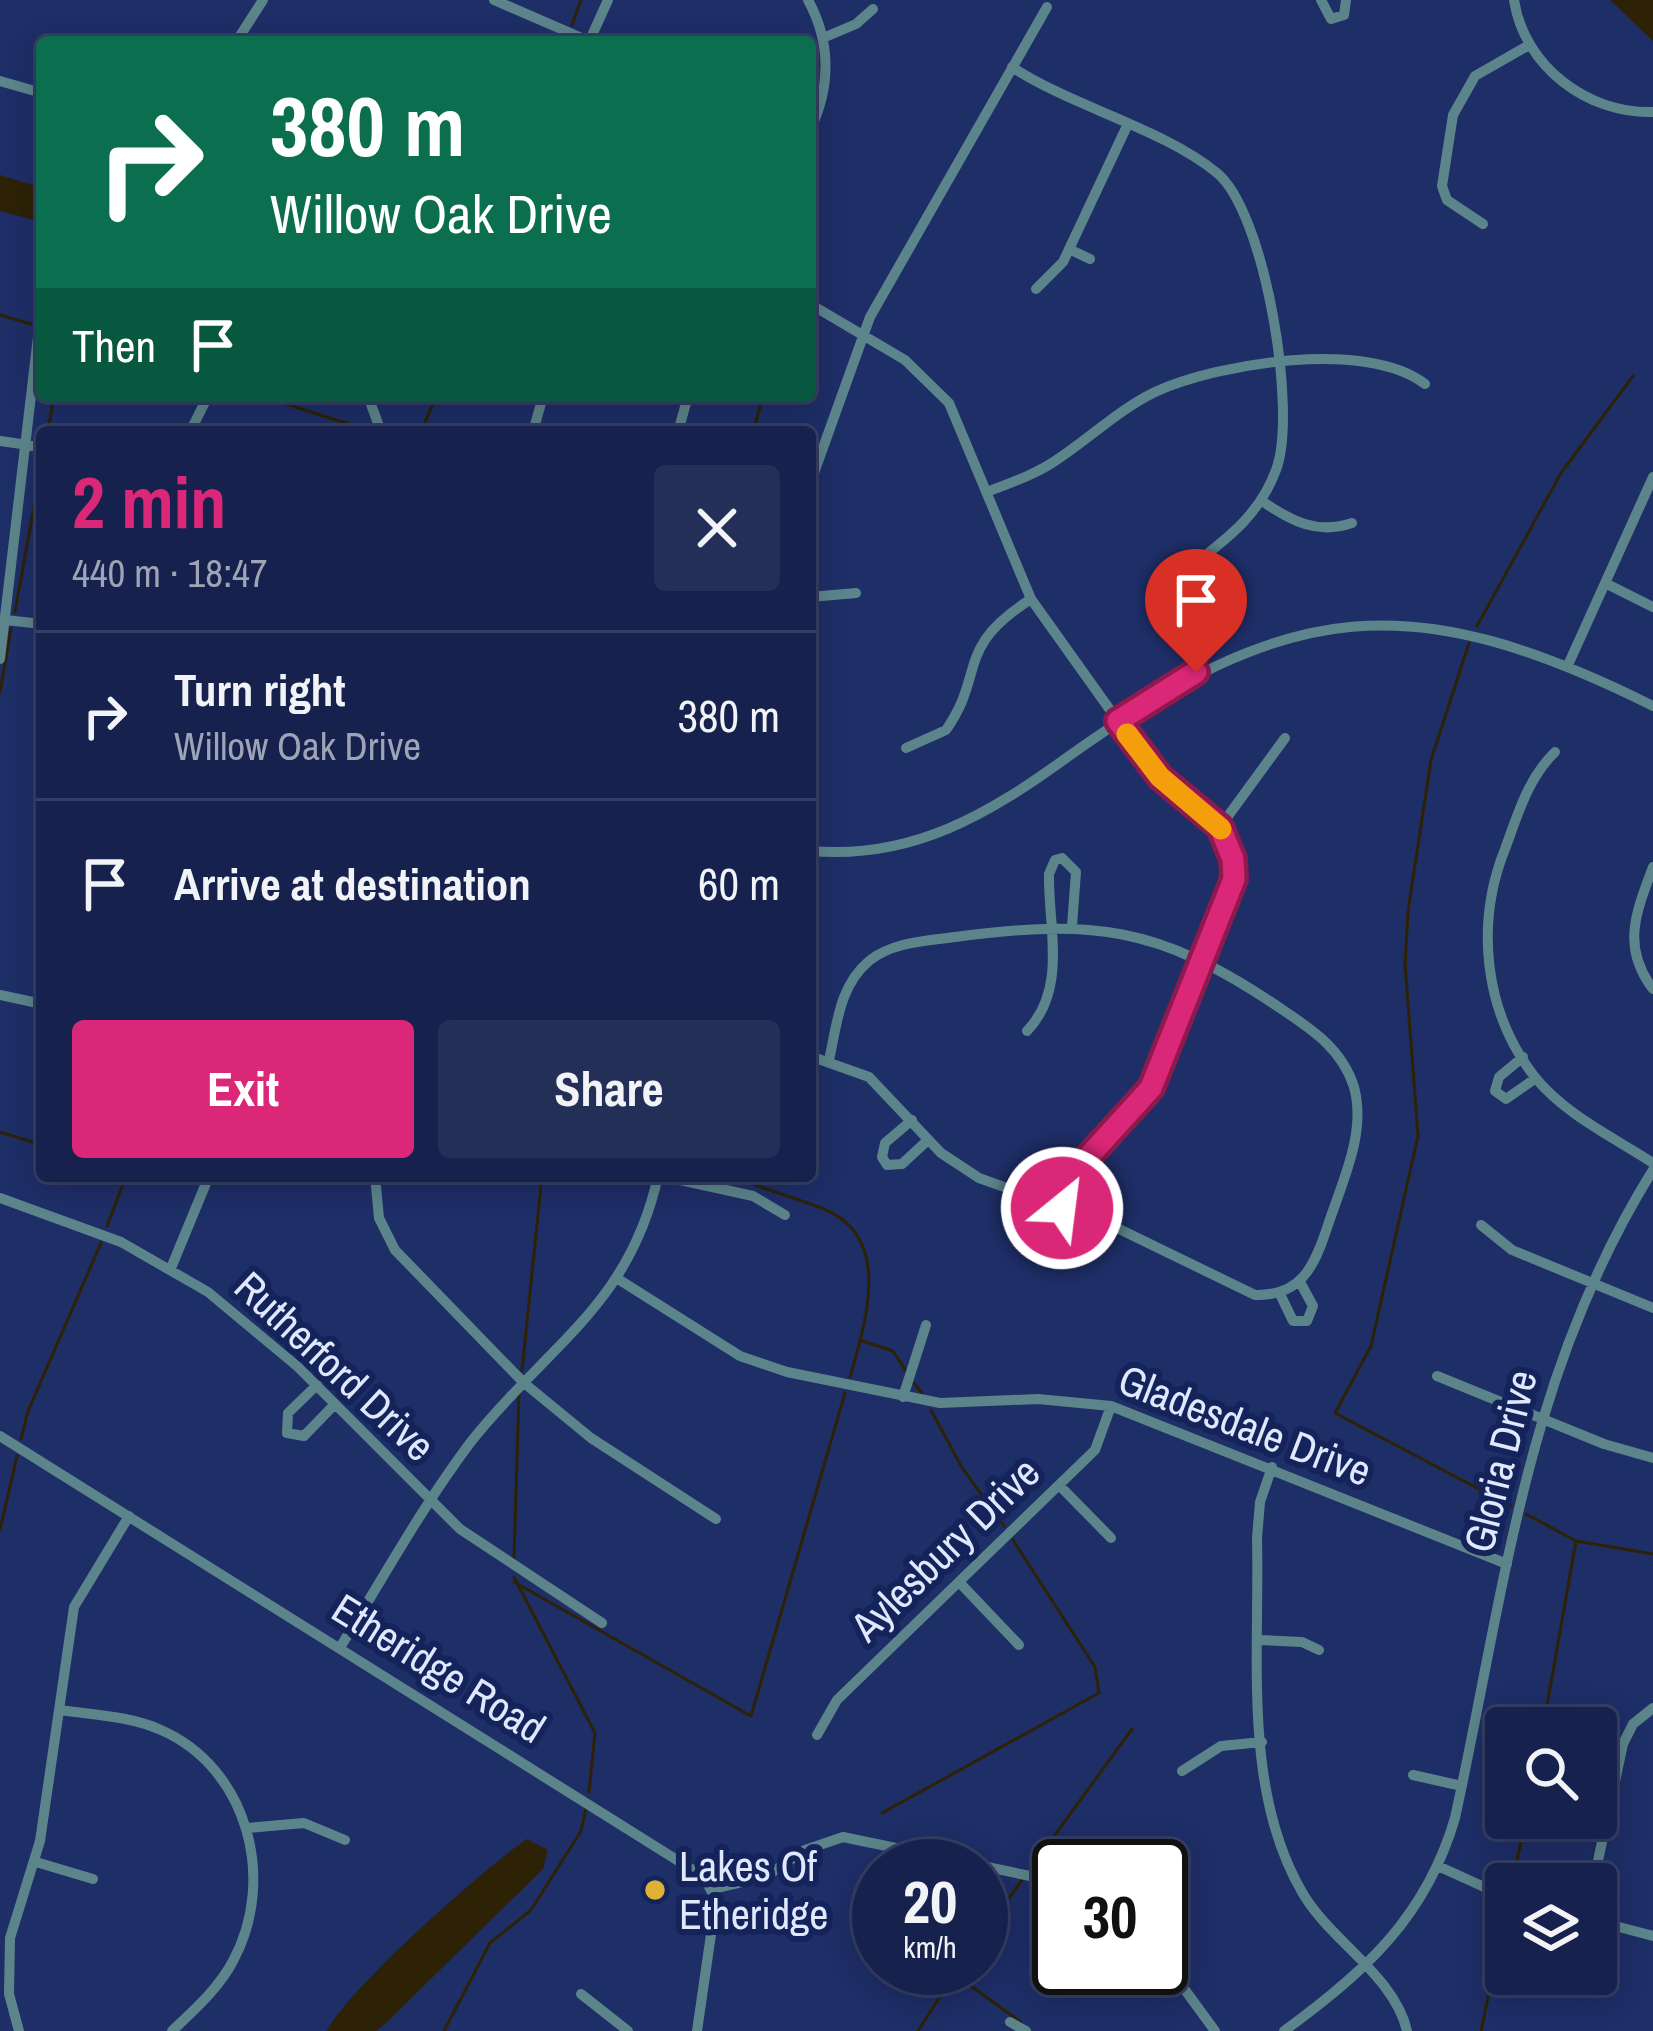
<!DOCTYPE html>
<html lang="en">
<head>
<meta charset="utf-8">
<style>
  :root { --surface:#16224d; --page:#232f57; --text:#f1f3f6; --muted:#9ea4b6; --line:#353f65; --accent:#db2777 }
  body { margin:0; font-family:"Archivo Narrow",sans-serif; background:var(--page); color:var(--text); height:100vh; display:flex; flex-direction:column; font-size:45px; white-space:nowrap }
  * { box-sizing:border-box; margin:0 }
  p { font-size:39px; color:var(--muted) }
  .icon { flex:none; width:66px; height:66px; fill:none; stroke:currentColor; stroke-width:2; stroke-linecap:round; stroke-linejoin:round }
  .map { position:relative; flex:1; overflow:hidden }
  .details { position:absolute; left:36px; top:426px; width:780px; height:756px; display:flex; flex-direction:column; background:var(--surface); border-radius:12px; box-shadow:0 6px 30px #0003,0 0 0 3px var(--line) }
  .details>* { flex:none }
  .hud { position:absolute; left:36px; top:36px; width:780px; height:366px; border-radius:12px; box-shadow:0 6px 30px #0003,0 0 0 3px var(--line); background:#0b6e4f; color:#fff; overflow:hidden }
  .buttons { position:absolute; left:1485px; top:1707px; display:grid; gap:24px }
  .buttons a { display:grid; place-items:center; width:132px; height:132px; border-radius:12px; background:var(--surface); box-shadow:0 6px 30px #0003,0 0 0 3px var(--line); font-size:60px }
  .speed { position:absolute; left:852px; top:1839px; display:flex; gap:24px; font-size:60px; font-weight:700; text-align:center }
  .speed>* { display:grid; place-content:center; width:156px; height:156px; border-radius:50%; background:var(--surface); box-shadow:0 6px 30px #0003,0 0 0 3px var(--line); line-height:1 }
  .speed small { font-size:30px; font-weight:400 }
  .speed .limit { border:6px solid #111; border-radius:18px; background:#fff; color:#111 }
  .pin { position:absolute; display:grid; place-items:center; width:102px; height:102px; color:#fff; margin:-123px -51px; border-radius:50% 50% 50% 0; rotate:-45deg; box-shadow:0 0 12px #0007 }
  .pin .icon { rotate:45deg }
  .me { position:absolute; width:132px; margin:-66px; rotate:29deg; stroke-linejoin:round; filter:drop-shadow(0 0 9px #0008) }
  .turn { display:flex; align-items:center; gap:42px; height:252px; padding:0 36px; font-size:54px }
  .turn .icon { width:156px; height:156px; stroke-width:2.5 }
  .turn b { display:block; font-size:84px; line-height:102px }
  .then { display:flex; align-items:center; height:114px; padding:0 36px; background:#0003; gap:24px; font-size:45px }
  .round { display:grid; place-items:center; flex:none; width:126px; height:126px; border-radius:12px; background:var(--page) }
  .summary { display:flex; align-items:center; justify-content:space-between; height:204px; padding:0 36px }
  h1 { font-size:72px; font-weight:800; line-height:90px; color:var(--accent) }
  .cta { display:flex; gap:24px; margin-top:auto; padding:24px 36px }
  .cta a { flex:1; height:138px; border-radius:12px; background:var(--accent); color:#fff; font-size:48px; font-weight:800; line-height:138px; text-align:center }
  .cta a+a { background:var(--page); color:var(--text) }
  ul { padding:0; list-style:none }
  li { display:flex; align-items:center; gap:36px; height:168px; padding:0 36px; border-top:3px solid var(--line) }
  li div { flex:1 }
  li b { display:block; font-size:45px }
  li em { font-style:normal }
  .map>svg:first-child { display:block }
  .water { fill:#2d2206 }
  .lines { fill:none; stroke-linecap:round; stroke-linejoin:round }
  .stream { stroke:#2d2206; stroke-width:3 }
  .minor { stroke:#5c858b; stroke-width:10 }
  .route-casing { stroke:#8e194d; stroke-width:30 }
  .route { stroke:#db2777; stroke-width:21 }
  .slow { stroke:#f59e0b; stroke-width:21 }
  .poi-dot { fill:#ddb133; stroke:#15235b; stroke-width:4.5 }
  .labels { text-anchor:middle; stroke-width:12; stroke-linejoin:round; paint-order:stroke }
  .street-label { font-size:42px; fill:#dfe8fd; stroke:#15235b }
  .poi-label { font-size:42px; fill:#dfe8fd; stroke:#15235b; text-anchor:start }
</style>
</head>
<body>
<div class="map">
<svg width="1653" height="2031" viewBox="0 0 1653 2031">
  <rect width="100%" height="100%" fill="#1e2e67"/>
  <path class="water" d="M1610,0h43v41z
    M0,175l42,13v34l-42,-11z
    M527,1839l21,11 -5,19 -157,154 -10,8h-49c22,-43 157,-163 200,-192z"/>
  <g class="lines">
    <path class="stream" d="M572,25l9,-25
      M567,42v-1
      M0,315l31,9
      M261,396l113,36
      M48,432l6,-36
      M421,432l15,-36
      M753,432l10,-36
      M15,612l27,-150
      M1477,626l84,-153 72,-97
      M1469,643l-38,117 -23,151 -3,53 13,172 -47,210 -36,67 176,93
      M0,692l11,-63
      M0,1132l42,13
      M734,1176c29,14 60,21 90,33 69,28 42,112 26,168
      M107,1226l18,-47 -7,-3
      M862,1341l31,10 13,20
      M522,1370l20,-194
      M914,1383l8,10
      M931,1410l30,56 43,60
      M21,1439l7,-28 73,-168
      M1526,1514l50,27 77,13
      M0,1530l17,-74
      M514,1558l5,-166
      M514,1577l81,156 -6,59
      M514,1582l237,134 94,-323
      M1543,1728l33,-187
      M882,1813l217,-120 -4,-26 -82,-127
      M1033,1865l99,-136
      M1512,1884l14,-66
      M981,1937l41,-57
      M954,1974l67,48
      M444,2031l46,-88 41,-33 50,-79 5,-22
      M918,2031l40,-63
      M1481,2031l25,-120"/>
    <path class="minor" d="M494,0l97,42
      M808,0c23,42 23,87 2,130
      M1321,0l10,19 13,-4 2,-15
      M1514,0c10,66 73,114 139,112
      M823,38l33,-14 17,-15
      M236,42l27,-42
      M589,42l19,-42
      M1012,67c61,40 152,62 205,106 48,39 81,240 59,297 -16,44 -48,68 -83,95
      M0,81l42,12
      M1483,224l-36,-24 -5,-14 11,-71 22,-39 54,-31
      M1069,249l21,10
      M1036,289l27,-27 64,-136
      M810,304l95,56 44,43 82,196 119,167 70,61 13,32 -3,36 -79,193 -72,79 -17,40
      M368,396l12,33
      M190,432l18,-36
      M533,432l10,-36
      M678,432l10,-36
      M0,441l42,6
      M810,484l60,-167 177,-310
      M987,492c23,-9 47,-17 68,-31 34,-22 63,-51 100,-69 63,-29 212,-53 270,-8
      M1262,501c29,20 55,34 90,22
      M1605,583l48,24
      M810,597l46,-4
      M5,620l37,4
      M0,659l41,-348
      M1568,665l85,-188
      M906,748l40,-18c40,-57 8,-82 85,-131
      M1555,752c-27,26 -37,62 -50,97 -30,75 -21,162 29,227 30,38 79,61 119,87
      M1220,827l65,-89
      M810,851c103,9 179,-37 259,-95 219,-157 341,-171 584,-50
      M1653,867c-17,45 -32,80 0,122
      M0,995l42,9
      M1027,1031c41,-43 21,-103 22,-157l6,-14 7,-2 14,14 -4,54
      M810,1056l59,21 72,76 38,25 136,49 140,68c46,1 59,-28 72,-67 14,-44 40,-94 27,-141 -13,-41 -46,-60 -80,-83 -117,-78 -181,-85 -319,-67 -29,4 -63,5 -86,24 -30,25 -32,64 -40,99
      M1523,1057l-24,20 -4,14 11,8 30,-21
      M912,1120l-27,23 -3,14 5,8 15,-1 26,-24
      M375,1176l4,42 16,32 129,133 67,55 125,81
      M662,1176l91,20 32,19
      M549,1178l4,-2
      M0,1198l121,44 87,50 90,75 162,162 142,94
      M1481,1225l31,25 141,58
      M171,1268l38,-92
      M618,1279l122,77 47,16 153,31 98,-4 73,7 396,158
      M1280,1294l13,27h14l6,-15 -13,-24
      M1437,1376l167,68 49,14
      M317,1385l-29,28 -1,20 17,3 31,-32
      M903,1397l23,-72
      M0,1436l704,441 12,23 -19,131
      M1272,1467l-12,35 -3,36c3,115 -15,251 45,354 27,48 93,84 105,139
      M1059,1485l52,53
      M959,1582l60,63
      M1260,1640l42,2 17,8
      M341,1646c42,-68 81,-139 129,-203 76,-97 159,-136 188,-267
      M61,1710c33,5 69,6 100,20 87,38 116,150 72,231 -14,27 -39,49 -61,70
      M817,1735l20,-35 258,-250 16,-44
      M1182,1771l39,-25 41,-4
      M1413,1775l49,11
      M247,1828l57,-5 41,17
      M36,1862l57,17
      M1438,1866l68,31
      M1593,1884l30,-140 10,-20 20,-16
      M713,1889l52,-12 40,-27 38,-13 216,45
      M1596,1921l57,15
      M1161,1957l54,74
      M581,1994l47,37
      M1010,2022l16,9
      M19,2031l-10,-37 1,-56 30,-97 34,-234 55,-91
      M1284,2031c81,-59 142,-114 171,-213 50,-229 71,-445 198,-648"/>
  </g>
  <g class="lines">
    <defs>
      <path id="route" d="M1062,1208l17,-41 72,-79 83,-209 -1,-20 -13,-32 -60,-50 -42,-56 78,-49"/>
    </defs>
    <use href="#route" class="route-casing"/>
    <use href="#route" class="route"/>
    <path class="slow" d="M1127,734l33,43 61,52"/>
  </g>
  <circle class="poi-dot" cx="655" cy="1890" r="12"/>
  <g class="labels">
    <g class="street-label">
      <text transform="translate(335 1366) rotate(43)" y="15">Rutherford Drive</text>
      <text transform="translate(1245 1425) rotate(21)" y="15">Gladesdale Drive</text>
      <text transform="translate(1500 1461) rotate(-76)" y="15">Gloria Drive</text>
      <text transform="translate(945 1549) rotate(-44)" y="15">Aylesbury Drive</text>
      <text transform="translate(439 1668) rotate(32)" y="15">Etheridge Road</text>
    </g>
    <g class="poi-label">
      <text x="679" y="1881">Lakes Of<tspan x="679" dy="48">Etheridge</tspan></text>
    </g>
  </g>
</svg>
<div class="buttons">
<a><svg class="icon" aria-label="search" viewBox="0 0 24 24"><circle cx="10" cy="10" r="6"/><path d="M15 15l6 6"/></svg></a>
<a><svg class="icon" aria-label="layers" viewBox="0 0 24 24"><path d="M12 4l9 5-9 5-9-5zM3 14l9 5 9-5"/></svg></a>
</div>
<div class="speed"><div>20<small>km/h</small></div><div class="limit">30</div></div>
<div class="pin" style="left:1196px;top:672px;background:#d93025"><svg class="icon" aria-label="arrive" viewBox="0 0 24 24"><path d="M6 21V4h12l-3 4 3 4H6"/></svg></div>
<svg class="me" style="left:1062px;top:1208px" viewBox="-20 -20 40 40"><circle r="17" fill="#db2777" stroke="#fff" stroke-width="3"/><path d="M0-11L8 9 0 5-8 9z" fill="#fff"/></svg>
<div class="hud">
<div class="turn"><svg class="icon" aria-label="right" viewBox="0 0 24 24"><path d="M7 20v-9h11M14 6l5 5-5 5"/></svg><div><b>380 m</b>Willow Oak Drive</div></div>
<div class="then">Then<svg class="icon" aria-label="arrive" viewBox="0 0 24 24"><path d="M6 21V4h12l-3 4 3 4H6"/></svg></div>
</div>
<section class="details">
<div class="summary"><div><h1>2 min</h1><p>440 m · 18:47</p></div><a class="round"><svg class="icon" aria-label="close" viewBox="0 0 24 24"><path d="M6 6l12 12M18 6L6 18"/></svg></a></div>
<ul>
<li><svg class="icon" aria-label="right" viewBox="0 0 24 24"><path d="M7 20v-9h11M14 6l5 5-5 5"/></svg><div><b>Turn right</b><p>Willow Oak Drive</p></div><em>380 m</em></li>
<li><svg class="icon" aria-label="arrive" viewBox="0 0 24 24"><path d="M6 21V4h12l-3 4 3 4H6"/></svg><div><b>Arrive at destination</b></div><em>60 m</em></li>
</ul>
<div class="cta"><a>Exit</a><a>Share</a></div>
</section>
</div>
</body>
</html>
